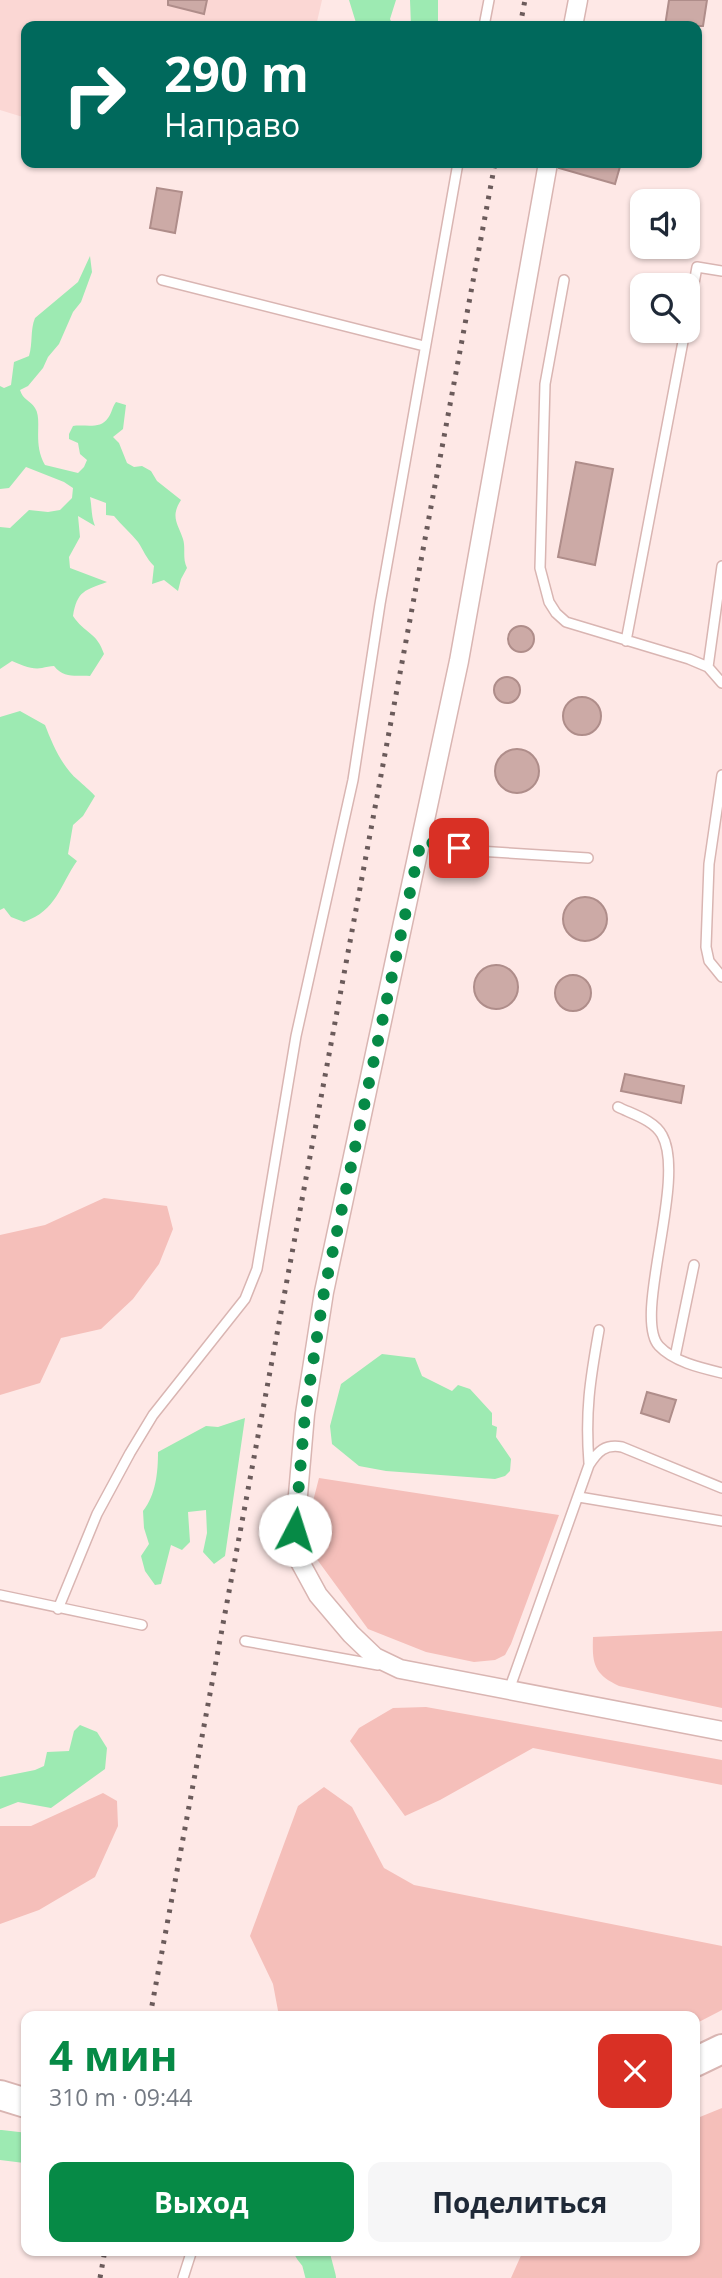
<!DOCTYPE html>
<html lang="ru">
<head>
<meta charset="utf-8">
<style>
  :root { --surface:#fff; --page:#f6f6f7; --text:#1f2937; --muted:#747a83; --accent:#068a46 }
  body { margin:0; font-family:"Open Sans",sans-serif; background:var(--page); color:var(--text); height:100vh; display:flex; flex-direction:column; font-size:26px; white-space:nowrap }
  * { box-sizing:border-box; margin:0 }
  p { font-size:23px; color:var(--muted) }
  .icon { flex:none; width:38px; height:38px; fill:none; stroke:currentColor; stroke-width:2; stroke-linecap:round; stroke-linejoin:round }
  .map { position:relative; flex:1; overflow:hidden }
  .details { position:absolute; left:21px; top:2011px; width:679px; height:245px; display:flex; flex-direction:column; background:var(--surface); border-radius:14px; box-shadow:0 2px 5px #0004 }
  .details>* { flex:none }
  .banner { position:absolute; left:21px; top:21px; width:681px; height:147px; border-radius:14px; box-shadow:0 2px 5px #0004; background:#00695c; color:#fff; overflow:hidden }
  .fabs { position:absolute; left:630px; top:189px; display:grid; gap:14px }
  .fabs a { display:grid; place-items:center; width:70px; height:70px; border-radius:14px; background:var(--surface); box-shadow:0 2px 5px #0004; font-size:35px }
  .pin { position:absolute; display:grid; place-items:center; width:60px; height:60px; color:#fff; margin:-30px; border-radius:14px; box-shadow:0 4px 10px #0006 }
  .me { position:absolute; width:77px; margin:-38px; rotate:5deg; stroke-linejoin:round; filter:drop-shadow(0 0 5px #0008) }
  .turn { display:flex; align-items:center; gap:24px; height:147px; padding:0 28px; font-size:32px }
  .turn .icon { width:91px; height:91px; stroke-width:2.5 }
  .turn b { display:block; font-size:49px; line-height:60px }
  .round { display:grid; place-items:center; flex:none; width:74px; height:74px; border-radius:14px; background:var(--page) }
  .head { display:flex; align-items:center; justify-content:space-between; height:119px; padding:0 28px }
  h1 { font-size:42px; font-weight:700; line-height:52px; color:var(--accent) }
  .button { display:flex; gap:14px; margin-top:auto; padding:14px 28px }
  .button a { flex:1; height:80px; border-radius:14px; background:var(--accent); color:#fff; font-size:28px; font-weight:700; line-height:80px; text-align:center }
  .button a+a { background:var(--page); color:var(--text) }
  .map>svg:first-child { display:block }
  .built { fill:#fbd7d4 }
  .green { fill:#f5bfba }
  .water { fill:#9deab2 }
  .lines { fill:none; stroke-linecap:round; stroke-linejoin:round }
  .river { stroke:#9deab2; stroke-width:30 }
  .building { fill:#ccaaa6; stroke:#af8d8a; stroke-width:2 }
  .lane-casing { stroke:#d9b5b2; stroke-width:12 }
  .street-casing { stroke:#d9b5b2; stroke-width:21 }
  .primary-casing { stroke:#d9b5b2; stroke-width:32 }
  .lane { stroke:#fff; stroke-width:9 }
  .street { stroke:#fff; stroke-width:18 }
  .primary { stroke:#fff; stroke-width:28 }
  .rail { stroke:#6b5b5b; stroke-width:5; stroke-dasharray:3.5 7; stroke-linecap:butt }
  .route { stroke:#068a46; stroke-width:12; stroke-dasharray:0 21.6 }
</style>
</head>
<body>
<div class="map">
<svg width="722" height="2278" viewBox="0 0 722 2278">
  <rect width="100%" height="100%" fill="#fee8e6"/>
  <path class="built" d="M0,0h322l-6,26h-290v92l-26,-8z"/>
  <path class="green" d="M104,1198l63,8 6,23 -14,35 -26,35 -32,30 -40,9 -21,45 -40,12v-160l45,-10z
    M319,1478l240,37 -48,129 -6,11 -10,5 -21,2 -48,-10 -58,-23 -52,-71 -4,-53z
    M722,1631v77l-103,-22c-25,-12 -27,-22 -26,-49z
    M426,1707l296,53v25l-189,-37 -93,52 -35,16 -55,-75 9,-13 34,-20z
    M324,1787l28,20 32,61 30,17 308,61v64l-27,14v-8h-416l-6,-32 -23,-48 48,-130z
    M103,1793l14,8 1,25 -23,51 -56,33 -39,14v-98h31z
    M722,2108v170h-211l12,-27 172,-1v-131z"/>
  <path class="water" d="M349,0h47l-6,19 3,7h-36z
    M410,0h28v26h-27z
    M90,256l2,16 -11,30 -8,10 -14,32 -11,13 -5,11 -15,18 -8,4c3,10 10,10 15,18 8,12 -3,35 10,57l33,8 6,-6 3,-7 -7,-6 -2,-11 -9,-4v-5l4,-8c12,-2 27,4 35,-8 4,-5 4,-11 8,-16l10,3 -3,24 -10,8 6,6 8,20 7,4 8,-1 9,5 6,10 24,19c-11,17 -3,24 2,39 3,10 -1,19 4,29l-6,11 -3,12 -14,-11 -12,4 2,-18c-8,-8 -10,-15 -16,-24 -7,-9 -17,-17 -24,-26l-8,-1v-12l-16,-6c2,10 1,19 5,29l-17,-10 2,21 -11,20 1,11 37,14c-22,8 -30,9 -34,34 11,17 24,16 31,38l-14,22c-14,-1 -26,3 -36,-10 -4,0 -8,1 -12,2 -10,2 -21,-3 -30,-7l-12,8v-142l10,1 19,-18 19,2 12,-2 12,-12 1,-10 -9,-6 -38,-15 -17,21 -9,1v-103l4,2 7,-3 3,-23 15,-6c4,-13 1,-26 6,-38l43,-36z
    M20,711l25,14c7,18 17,42 33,55 6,6 11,9 17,16l-12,20 -10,9 -5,29 9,7c-18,26 -20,49 -53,61l-13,-5 -7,-9 -4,2v-193z
    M382,1354l33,4 7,18 30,15 6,-6 12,4 22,24v12l5,2 -1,10 15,22 -1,12 -5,5 -10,3 -109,-8 -27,-5 -27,-22 -2,-18 11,-42z
    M245,1418l-20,138 -11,8 -11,-12 4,-19 -1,-23 -18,2 2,30 -8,8 -11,-5 -10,39 -6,1 -10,-14 -4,-15 8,-12 -5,-16 -1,-17c13,-16 15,-39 15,-59l48,-26 12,1z
    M80,1725l17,7 10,16 -2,21 -54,39 -33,-6 -18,7v-32l35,-7 9,-4 3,-14 22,-1 5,-20z"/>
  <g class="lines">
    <path class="river" d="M0,2145l26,3
      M309,2250l7,9 5,19"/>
  </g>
  <path class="building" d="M168,0h39l-3,14 -36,-9z
    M669,0h38l-4,26h-38z
    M559,163h62l-6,21 -56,-16z
    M157,188l25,4 -7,41 -25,-5z
    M576,462l37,7 -18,96 -37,-8z
    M508 639a13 13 0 1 1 26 0a13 13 0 1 1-26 0Z
    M494 690a13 13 0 1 1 26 0a13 13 0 1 1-26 0Z
    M563 716a19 19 0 1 1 38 0a19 19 0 1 1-38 0Z
    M495 771a22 22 0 1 1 44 0a22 22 0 1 1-44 0Z
    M451,823l24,5 -4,14 -24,-5z
    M563 919a22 22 0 1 1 44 0a22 22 0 1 1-44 0Z
    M474 987a22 22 0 1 1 44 0a22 22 0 1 1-44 0Z
    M555 993a18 18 0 1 1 36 0a18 18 0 1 1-36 0Z
    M625,1074l59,12 -3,17 -60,-12z
    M647,1392l29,8 -7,22 -28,-9z"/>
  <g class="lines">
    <defs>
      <path id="lane" d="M484,26l5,-26
        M162,280l262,66
        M564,280l-19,104 -5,184 9,34 7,11 10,9 123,37 19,8 14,16
        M688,316l9,-49 25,4
        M626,641l59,-310
        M708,667l14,-101
        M722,775l-13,89 -3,83 3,14 13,16
        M421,841l57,10 110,7
        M618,1107c14,7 36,13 44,28 25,44 -30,182 -3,211 15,16 42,22 63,27
        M675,1357l19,-92
        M589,1463c-4,-51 1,-83 10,-133
        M579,1497l143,24
        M0,1595l142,30
        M58,1609l39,-95 33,-61 23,-38 92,-116 12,-30 39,-233 57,-256 27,-176 78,-441
        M245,1641l133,24
        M509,1690l80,-225c9,-14 16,-21 33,-18l100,41
        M183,2278l9,-28"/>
      <path id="street" d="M573,26l5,-26
        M548,163l-89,498 -135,631 -19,122 -10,116 5,32 18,33 33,39 24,23 25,12 322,62"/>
      <path id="primary" d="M695,2062l27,-13
        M0,2095l26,8"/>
    </defs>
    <use href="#lane" class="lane-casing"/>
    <use href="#street" class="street-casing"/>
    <use href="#primary" class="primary-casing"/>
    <use href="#lane" class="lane"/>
    <use href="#street" class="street"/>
    <use href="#primary" class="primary"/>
    <path class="rail" d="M520,26l5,-26
      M150,2016l345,-1853
      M100,2278l5,-28"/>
  </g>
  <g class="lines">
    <path class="route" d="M295,1530l10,-116 19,-122 97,-451 38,7"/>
  </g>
</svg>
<div class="fabs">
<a><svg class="icon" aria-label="sound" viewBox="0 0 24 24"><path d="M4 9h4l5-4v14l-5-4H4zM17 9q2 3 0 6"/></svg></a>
<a><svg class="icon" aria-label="search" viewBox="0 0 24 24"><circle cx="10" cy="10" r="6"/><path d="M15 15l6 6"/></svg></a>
</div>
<div class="pin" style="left:459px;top:848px;background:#d93025"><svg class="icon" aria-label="arrive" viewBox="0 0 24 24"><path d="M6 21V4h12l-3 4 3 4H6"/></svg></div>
<svg class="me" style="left:295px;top:1530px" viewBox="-20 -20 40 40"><circle r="19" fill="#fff"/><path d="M0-13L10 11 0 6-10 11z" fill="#068a46"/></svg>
<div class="banner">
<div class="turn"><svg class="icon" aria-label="right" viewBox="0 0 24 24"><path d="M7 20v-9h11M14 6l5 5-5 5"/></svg><div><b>290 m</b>Направо</div></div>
</div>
<section class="details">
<div class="head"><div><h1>4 мин</h1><p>310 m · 09:44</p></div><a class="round" style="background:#d93025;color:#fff"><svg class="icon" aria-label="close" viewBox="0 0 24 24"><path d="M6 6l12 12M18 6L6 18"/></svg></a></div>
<div class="button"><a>Выход</a><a>Поделиться</a></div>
</section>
</div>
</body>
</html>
